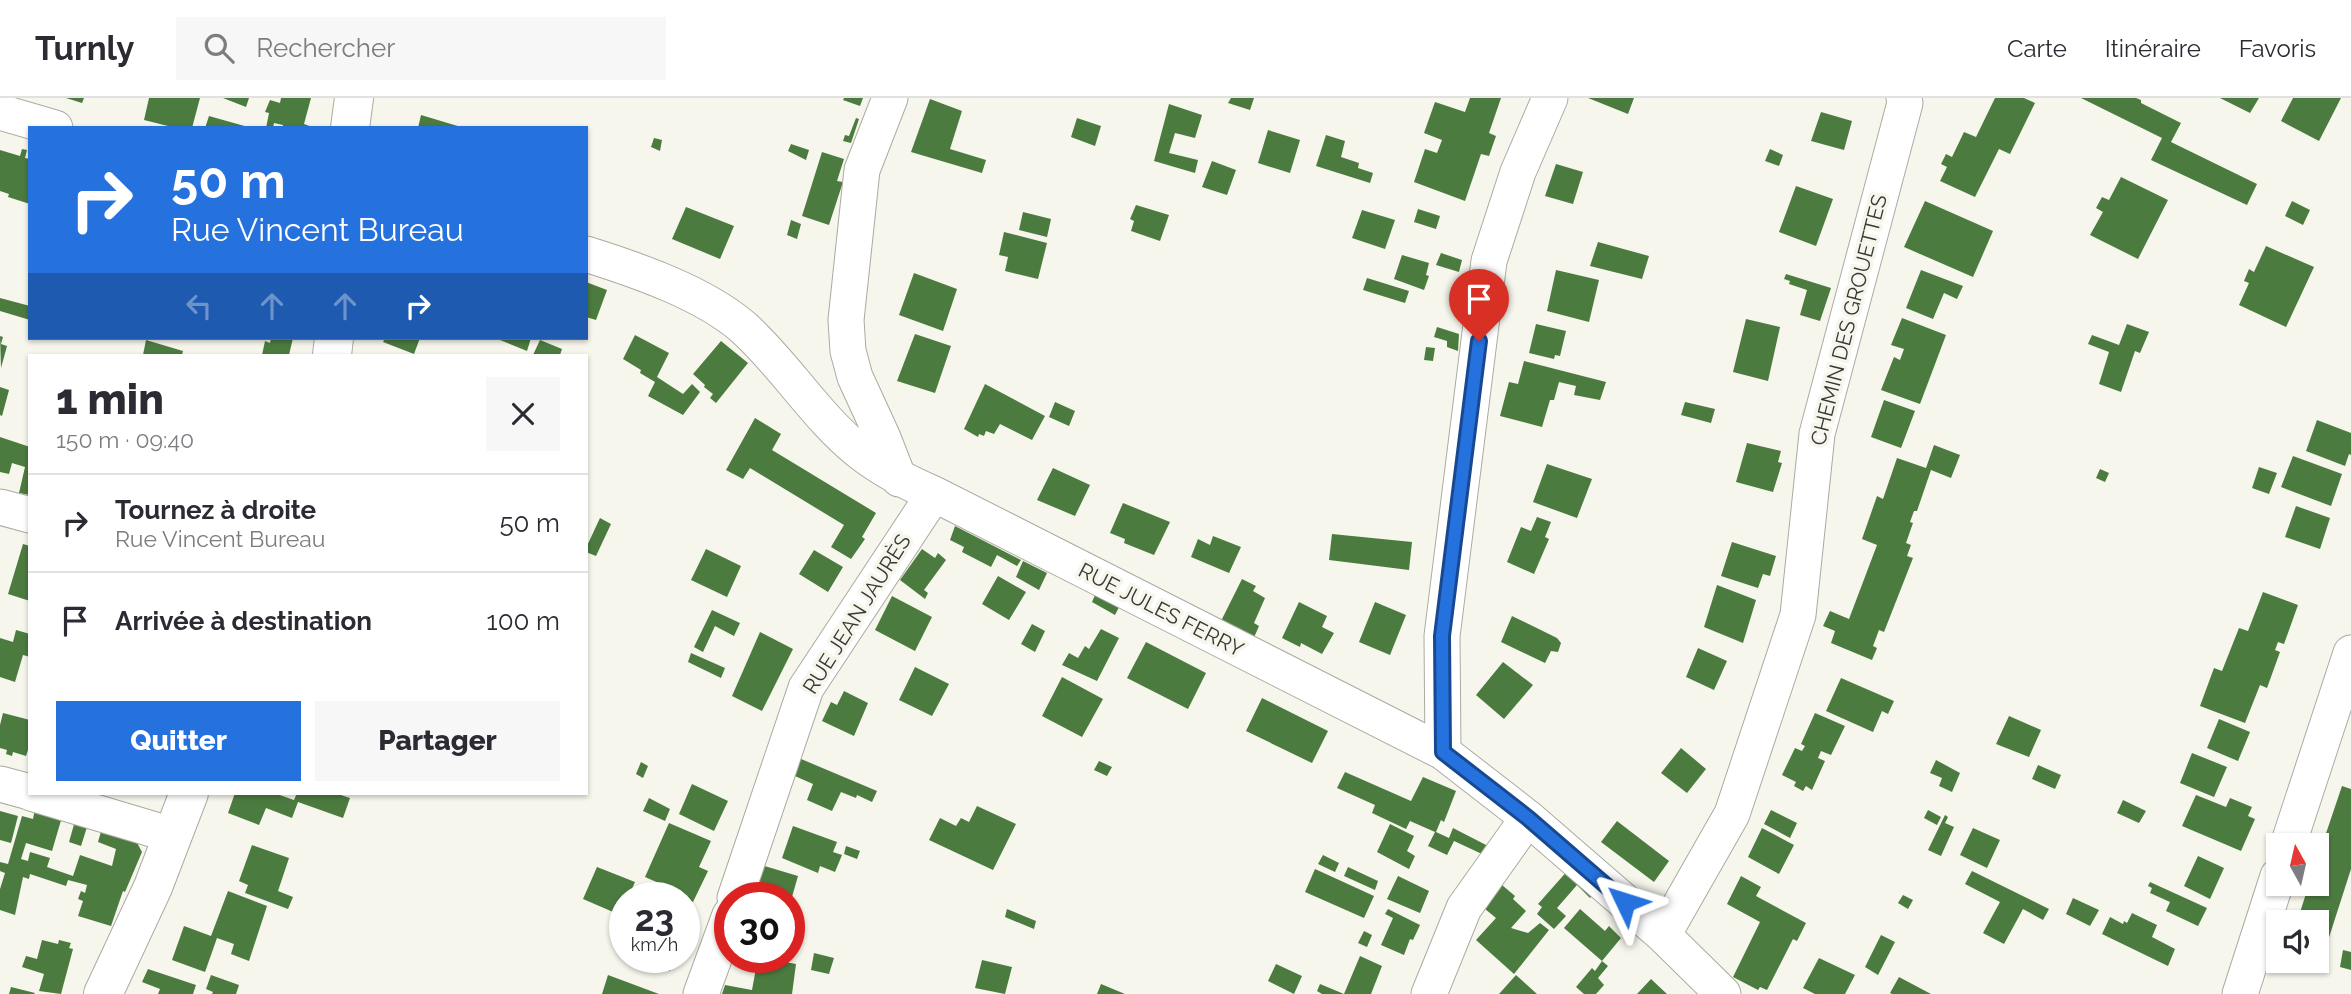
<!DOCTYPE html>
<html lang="fr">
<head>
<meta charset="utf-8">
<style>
  :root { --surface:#fff; --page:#f7f7f7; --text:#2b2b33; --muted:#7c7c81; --line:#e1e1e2; --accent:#2571dd }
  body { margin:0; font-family:Raleway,sans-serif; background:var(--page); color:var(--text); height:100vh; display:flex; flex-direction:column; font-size:26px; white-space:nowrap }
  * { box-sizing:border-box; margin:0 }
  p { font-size:23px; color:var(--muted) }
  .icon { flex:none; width:38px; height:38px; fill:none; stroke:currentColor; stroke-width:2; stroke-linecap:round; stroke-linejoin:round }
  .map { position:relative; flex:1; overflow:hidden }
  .sheet { position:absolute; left:28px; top:256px; width:560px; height:441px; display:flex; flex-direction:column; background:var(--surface); border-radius:0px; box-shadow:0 2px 5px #0004 }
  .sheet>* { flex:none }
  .top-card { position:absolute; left:28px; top:28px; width:560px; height:214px; border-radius:0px; box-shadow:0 2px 5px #0004; background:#2571dd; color:#fff; overflow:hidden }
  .needle { width:46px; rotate:352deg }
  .fabs { position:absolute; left:2266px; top:735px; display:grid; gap:14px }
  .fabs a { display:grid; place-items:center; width:63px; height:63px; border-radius:0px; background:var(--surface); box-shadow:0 2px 5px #0004; font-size:35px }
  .speed { position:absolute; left:609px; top:784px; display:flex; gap:14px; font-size:35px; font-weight:700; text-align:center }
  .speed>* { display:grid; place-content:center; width:91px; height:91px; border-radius:50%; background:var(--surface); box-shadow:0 2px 5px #0004; line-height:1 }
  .speed small { font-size:18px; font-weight:400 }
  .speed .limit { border:10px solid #d22; background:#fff; color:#111 }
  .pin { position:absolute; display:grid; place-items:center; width:60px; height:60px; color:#fff; margin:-72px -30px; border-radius:50% 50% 50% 0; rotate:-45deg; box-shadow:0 0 7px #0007 }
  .pin .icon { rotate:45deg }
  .me { position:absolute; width:77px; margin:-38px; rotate:311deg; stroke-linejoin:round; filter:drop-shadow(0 0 5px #0008) }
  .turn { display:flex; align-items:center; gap:24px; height:147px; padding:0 28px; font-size:32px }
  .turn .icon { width:91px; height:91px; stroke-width:2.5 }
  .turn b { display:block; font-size:49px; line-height:60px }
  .lanes { display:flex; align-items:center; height:66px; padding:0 28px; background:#0003; justify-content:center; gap:35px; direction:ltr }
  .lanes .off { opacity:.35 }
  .round { display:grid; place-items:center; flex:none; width:74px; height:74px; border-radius:0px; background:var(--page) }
  .summary { display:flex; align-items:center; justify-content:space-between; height:119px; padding:0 28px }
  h1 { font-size:42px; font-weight:800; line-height:52px }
  .action { display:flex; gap:14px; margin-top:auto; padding:14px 28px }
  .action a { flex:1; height:80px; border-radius:0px; background:var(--accent); color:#fff; font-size:28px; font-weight:800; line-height:80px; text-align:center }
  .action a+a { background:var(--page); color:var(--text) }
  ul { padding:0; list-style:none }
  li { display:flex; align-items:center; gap:21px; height:98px; padding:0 28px; border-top:2px solid var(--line) }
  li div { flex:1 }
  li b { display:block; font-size:26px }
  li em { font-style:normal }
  header { display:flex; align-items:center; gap:42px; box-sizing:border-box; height:98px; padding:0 35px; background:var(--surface); border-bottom:2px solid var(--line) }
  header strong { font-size:33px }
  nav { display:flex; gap:38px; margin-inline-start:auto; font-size:24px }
  .search { width:490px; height:63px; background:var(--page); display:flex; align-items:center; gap:18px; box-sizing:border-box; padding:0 24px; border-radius:0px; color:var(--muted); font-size:26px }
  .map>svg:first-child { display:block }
  .building { fill:#4c7b40 }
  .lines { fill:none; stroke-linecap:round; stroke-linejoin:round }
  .street-casing { stroke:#ababa2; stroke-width:37 }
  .secondary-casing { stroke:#ababa2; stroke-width:40 }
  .street { stroke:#fff; stroke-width:35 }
  .secondary { stroke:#fff; stroke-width:38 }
  .route-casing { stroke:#184990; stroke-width:18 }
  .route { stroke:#2571dd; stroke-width:12 }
  .labels { text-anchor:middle; stroke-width:7; stroke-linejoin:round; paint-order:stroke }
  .street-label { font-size:21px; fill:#383834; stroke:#f6f6ec }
</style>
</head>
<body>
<header>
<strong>Turnly</strong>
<div class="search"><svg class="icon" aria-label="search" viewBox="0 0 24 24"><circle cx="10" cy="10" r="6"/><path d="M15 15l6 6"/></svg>Rechercher</div>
<nav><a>Carte</a><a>Itinéraire</a><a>Favoris</a></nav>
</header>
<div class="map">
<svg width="2351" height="896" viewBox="0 0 2351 896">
  <rect width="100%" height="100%" fill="#f6f6ec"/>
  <path class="building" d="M66,0h18l-2,5z
    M149,0h51l-8,30h-16l-32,-8z
    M223,0h26l-3,9z
    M281,0h30l-7,26 11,4h-32v-3l-9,-2 -1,5h-7l3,-15 -4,-1 5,-12 10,3z
    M844,0h19l-3,8 -17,-6z
    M1231,0h23l-4,12 -22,-7z
    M1470,0h31l-12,35 7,3 -7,20 -8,-2 -16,47 -51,-19 11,-33 12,4 5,-13 -18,-7 11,-31 30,10z
    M1588,0h46l-6,16z
    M1995,0h29l11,5 -25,51 -11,-5 -24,48 -35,-16 7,-14 -6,-3 5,-10 6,3 12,-25 12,5z
    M2081,0h55l5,2v3l40,20 -10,19 86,42 -10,21 -96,-45 11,-22z
    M2220,0h39l-9,15z
    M2293,0h48l-22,43 -38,-20z
    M930,1l32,12 -12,38 36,11 -4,13 -71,-21z
    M1169,6l33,11 -7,23 -20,-5 -6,20 29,7 -3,13 -41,-12z
    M1821,14l31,9 -8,29 -33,-9z
    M421,17l40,12v1h-43z
    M209,18l39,11v1h-43z
    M856,20l3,1 -8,24 -8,-2 2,-6 4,1z
    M1077,20l24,8 -6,20 -24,-9z
    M1268,32l32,10 -10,33 -32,-10z
    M1326,37l19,6 -4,16 18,6 -1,5 15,5 -3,10 -54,-17z
    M654,40l8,2 -2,11 -9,-4z
    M791,46l18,6 -3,10 -18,-9z
    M22,51l5,1 -2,8 5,1v45l-22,-7 1,-3 -9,-3v-41l20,6z
    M1770,51l13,6 -4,11 -14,-5z
    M822,54l22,7 -7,22 6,1 -14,43 -27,-9z
    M1212,63l24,9 -9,25 -25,-8z
    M1556,66l27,8 -10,32 -28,-8z
    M2121,79l47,23 -30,59 -48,-24 13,-23 -7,-4 6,-11 7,3z
    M1796,88l37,13 -17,47 -37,-14z
    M1925,103l68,30 -20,46 -69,-30z
    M2292,103l18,9 -7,15 -18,-9z
    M1136,107l33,10 -9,26 -29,-10 3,-10 -4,-2z
    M686,109l48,19 -14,33 -48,-20z
    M1418,111l22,7 -4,13 -22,-7z
    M1362,112l33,10 -10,29 -33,-11z
    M1023,114l28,7 -4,18 -28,-7z
    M791,122l10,4 -4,15 -10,-4z
    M1004,134l43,11 -9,36 -33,-8 3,-14 -9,-2z
    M1598,144l51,14 -7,23 -52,-13z
    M2266,148l48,21 -28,60 -47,-22 10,-22 -5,-2 5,-12 5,3z
    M1441,155l21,7 -3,12 -23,-7z
    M1402,157l27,8 -3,12 3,1 -5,14 -30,-11z
    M1556,172l43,10 -10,42 -42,-11z
    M1921,172l42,16 -6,13 -13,-6 -11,26 -27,-11z
    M914,175l43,16 -14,42 -44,-16z
    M1786,176l45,14 -11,33 -20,-6 7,-25 -18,-6 1,-3 -6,-2z
    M1367,180l42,13 -4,12 -42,-13z
    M586,184l21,8 -11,30 -10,-3z
    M0,200l30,8v14l-30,-9z
    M1902,220l44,17 -26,69 -39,-14 13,-33 6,3 4,-11 -13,-4z
    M1746,221l34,8 -12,54 -35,-9z
    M1536,226l30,7 -6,25 -5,-1 -1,4 -25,-6z
    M2127,226l22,8 -9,21 -5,-2 -14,41 -22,-8 10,-32 -21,-8 4,-9 27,10z
    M1437,229l22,7 -1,17 -11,-4v-6l-13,-4z
    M915,236l36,12 -16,47 -38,-12z
    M635,237l34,18 -12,24 26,17 9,-10 8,8 -17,23 -35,-19 7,-14 -15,-9 1,-3 -18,-11z
    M0,238l3,1 -2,7 6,2 -6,22z
    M271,240h22l-4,17h-27l3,-14 5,2z
    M385,240h35l-6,16 -31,-12z
    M495,240h36l-4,13z
    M146,242l37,11 -1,4h-39z
    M540,242l22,9 -2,6h-27z
    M721,243l27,22 -32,40 -6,-5 3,-4 -9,-7 1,-2 -12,-11z
    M1426,249l9,1 -2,13 -9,-1z
    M1524,263l82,21 -6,18 -26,-5 2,-9 -17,-4 -5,18h-4l-8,27 -42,-11 9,-34 9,2z
    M985,286l60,32 -13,24 -32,-16 -6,10 -8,-3 -2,5 -5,-2 -1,3 -14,-8z
    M0,289l9,3 -7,26 -2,-1z
    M1884,302l31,11 -14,37 -30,-11z
    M1055,304l20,9 -6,15 -20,-9z
    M1685,304l30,7 -4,14 -30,-8z
    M755,320l26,16 -9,16 104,63 -14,24 3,2 -14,20 -20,-12 13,-22 -94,-57 -7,11 -17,-9z
    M2317,322l34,13v22l-2,-1 -4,12 -39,-15z
    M0,339l30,10v48l-11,-2 6,-26 -13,-4 -3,11 -9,-2z
    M1747,345l34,8 -3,11 4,1 -9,29 -37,-10z
    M1934,347l26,10 -9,23 -20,-8 -14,41h-3l-4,11 3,1 -7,20 5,2 -4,11 6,2 -29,74 -5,-2 -6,16 4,2 -5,12 -41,-17 4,-12 -12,-5 7,-15 19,8 28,-74 -15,-6 15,-43 6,3 14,-41 29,10z
    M2293,358l49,18 -11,32 -50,-19z
    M1547,366l45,15 -15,39 -44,-16z
    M2259,369l18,6 -8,21 -17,-6z
    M1053,370l37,17 -15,31 -38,-16z
    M2100,371l9,4 -4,9 -9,-4z
    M1123,405l47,19 -16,33 -30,-12 1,-4 -15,-6z
    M2296,408l34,12 -10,31 -35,-12z
    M1537,419l14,5 -6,15 4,2 -15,35 -27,-12 14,-35 10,4z
    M600,420l11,6 -15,32 -10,-4v-4z
    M955,428l66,34 -4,6 -20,-11 -6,12 -29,-15 2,-5 -14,-7z
    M1332,436l80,8 -3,28 -80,-10z
    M1213,438l28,11 -12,26 -38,-16 7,-18 12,6z
    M1732,444l44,14 -6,20 -7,-2 -5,14 -37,-12z
    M23,446l7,2v55l-22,-7z
    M706,451l35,17 -14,31 -36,-17z
    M922,451l13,9 3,-5 8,7 -22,30 4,3 -3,6 -25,-19z
    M814,452l29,17 -15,25 -29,-18z
    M1023,463l24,12 -8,17 -23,-13z
    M998,478l28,16 -17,28 -27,-16z
    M1242,481l14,7 -3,5 12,7 -11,25 5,3 -7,16 -33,-17z
    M1717,487l39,15 -13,43 -39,-16z
    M2263,494l35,13 -14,39 -6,-2 -3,8 5,2 -13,36 -7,-3 -15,38 -45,-17 14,-38 8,3 17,-43 9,3z
    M1096,495l24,12 -5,10 -23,-13z
    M892,498l40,21 -17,34 -40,-21z
    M1299,504l28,14 -5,11 12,6 -12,21 -21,-11 -1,4 -18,-9z
    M1375,504l31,13 -16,40 -31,-13z
    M712,512l28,13 -6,13 -19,-10 -12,26 -9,-5z
    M1512,518l45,22 4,5 -3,9 -7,-1 -6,12 -44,-21z
    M1032,526l13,7 -10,21 -14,-8z
    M1101,531l18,9 -22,43 -35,-16 7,-12 9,5 7,-12 4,3z
    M16,532l14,4v23l-7,-2 -8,27 -15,-5v-39l13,4z
    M760,534l33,17 -31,62 -30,-15z
    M1146,544l60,31 -18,36 -61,-31z
    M1698,550l29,13 -13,29 -28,-13z
    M691,555l34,15 -4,10 -33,-16z
    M1503,564l30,23 -29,34 -28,-24z
    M915,569l34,17 -17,32 -33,-16z
    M1062,579l41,22 -21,38 -40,-21z
    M1841,580l53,23 -6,13 -6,-3 -9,21 -47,-21z
    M844,593l24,12 -14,33 -32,-15 9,-19 6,3z
    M1262,600l66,33 -16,32 -66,-32z
    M3,615l27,7v24l-4,12 -13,-4 -1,4 -6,-2 1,-4 -7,-2v-23z
    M1815,615l30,13 -14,29 -10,-4 -3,7 7,3 -13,29 -6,-4 -3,5 -9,-5 2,-4 -14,-7 13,-27 7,3 3,-5 -4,-2z
    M2009,618l32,14 -12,27 -33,-13z
    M2219,621l31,13 -12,29 -31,-13z
    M1681,650l25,21 -19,24 -26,-20z
    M2192,655l35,14 -13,30 -34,-14z
    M794,658l83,35 -5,11 -15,-7 -1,3 -15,-6 -9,19 -25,-11 6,-16 -25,-11z
    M1936,662l24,13 -8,19 -13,-6 3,-8 -12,-5z
    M1099,663l13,6 -5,9 -13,-6z
    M641,664l7,4 -5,12 -7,-4z
    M2038,667l23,10 -6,14 -23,-10z
    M1345,674l66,29 12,-24 33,14 -12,31 -3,-2 -5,12 13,6 4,-10 35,18 -6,8 -28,-13 -7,14 -19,-9 7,-14 -25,-11 -4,8 -34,-16 3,-8 -38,-17z
    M692,686l36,17 -14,30 -35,-17z
    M2342,688l9,3v80l-27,84 -7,-3v-28h-20l12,-38h8v-24z
    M235,695h39l20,7 3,-7h38l15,5 -7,20 -45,-16 -6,16 -26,-10 -7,17 -31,-12z
    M2196,697l30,12 4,-9 22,9 -4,9 7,3 -14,32 -59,-25z
    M649,700l21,11 -5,12 -22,-10z
    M2123,702l23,11 -7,12 -22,-10z
    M977,708l39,18 -23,46 -64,-30 11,-22 16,8 5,-8 8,4z
    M35,711l27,8 -10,34 -26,-8 -5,16 7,2 2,-9 20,6 -3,9 26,9 7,-21 32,11 4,-17 -18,-7 4,-14 33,11 7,13 -17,40 -2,-1 -12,35 -33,-10 5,-15 -5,-2 3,-8 4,2 2,-8 -19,-5 -2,6 -36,-12 -1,5 -6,-2 -8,38 -15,-5v-21l5,-16 -5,-2v-9l8,2 14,-48 11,3z
    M1771,712l26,13 -7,15 -26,-14z
    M1928,712l13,7 -4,8 -13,-7z
    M0,713l18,5 -7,27 -11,-3z
    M1945,717l3,2 -3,6 9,4 -13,29 -13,-6z
    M75,723l13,3 -7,22 -12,-4z
    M1617,723l52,40 -15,21 -53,-40z
    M669,725l42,18 -12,26 9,4 -15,31 -33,-14 1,-4 -16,-7z
    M1390,726l24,12 -7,15 8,5 -6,13 -32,-17z
    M793,728l44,16 -4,10 9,3 -7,17 -15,-6 -2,7 -36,-15z
    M1762,730l32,17 -15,29 -31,-17z
    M1973,730l27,12 -13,28 -27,-13z
    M252,747l37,13 -11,33 15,6 -5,12 -43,-16 3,-8 -9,-4z
    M846,748l14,5 -3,8 -13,-5z
    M1323,757l16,8 -4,9 -17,-8z
    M2198,758l26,12 -14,31 -26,-13z
    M761,767l37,11 -8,28 -1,-6h-38z
    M597,769l38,15 -7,16h-3v7l-5,10 -37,-16z
    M1348,769l30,14 -3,9 -31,-14z
    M1315,771l59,27 -10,22 -59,-26z
    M1569,771l25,24 -4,5 -13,-13 -20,23 9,8 -12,13 -17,-15 5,-7 -4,-3z
    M1972,773l77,38 -6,11 -20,-11 -19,35 -21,-11 17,-31 -35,-18z
    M1398,778l31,15 -9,22 -33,-14z
    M1741,778l20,11 -5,9 50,27 -9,18 -4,-2 -26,51 -7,-3 -2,3 -25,-13 27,-55 -33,-18z
    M2150,784l57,26 -9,18 -32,-15 4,-9 -20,-9 2,-5 -4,-2z
    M1502,787l13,11 -2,3 13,12 -15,17 17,5 12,-10 9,7 -35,44 -38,-34 20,-22 -11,-9z
    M228,793l39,15 -18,55 -18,-7 3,-10 -17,-6 -12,34 -33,-12 12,-34 27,10z
    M1903,797l10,5 -5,9 -10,-6z
    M2073,800l26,12 -9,16 -24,-12z
    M1007,811l29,12 -2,8 -29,-12z
    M1388,811l32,16 -7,15 -3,-1 -6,16 -23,-10 12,-27 -8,-4z
    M1580,811l25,22 4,-5 12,12 -19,23 -38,-33z
    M2132,815l25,12 -5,12 23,12 -7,17 -66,-32 8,-17 13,7 1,-3 3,2z
    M1364,833l8,4 -5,12 -9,-4z
    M1881,837l14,7 -17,33 -13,-8z
    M42,842l16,4 1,-4 12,3 -2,5 4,1 -12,45 -22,-3 5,-17 -22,-7 4,-11 11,3z
    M2343,852l8,2v18l-11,-3z
    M814,855l20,5 -5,16 -18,-4z
    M1360,858l22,10 -11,28h-27z
    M653,859h23l-6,14 -19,-8z
    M758,859l38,7 -4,30h-70l3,-9 27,5z
    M1819,860l36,17 -10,19h-30l-12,-6z
    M982,862l30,7 -7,27 -30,-6z
    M1602,863l6,5 -10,12 6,7 -8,9h-12l-8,-7 16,-19 3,3z
    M1276,866l26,12 -8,18 -26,-13z
    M148,871l48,16 -3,9h-35l2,-5 -18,-7z
    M211,877l28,10 -3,9h-24l1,-2 -7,-3z
    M608,877l51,19h-57z
    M1516,877l21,19h-38z
    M1899,879l32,17h-39l-2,-1z
    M1651,881l16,15h-30z
    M1101,886l24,10h-28z
    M1320,886l24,10h-22l-5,-3z
    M11,889l24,6 -1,1h-25z"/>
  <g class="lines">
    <defs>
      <path id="street" d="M890,0l-28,72 -16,150 2,31 7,26 28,61 16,41
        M0,14l55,16
        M586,156c51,16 118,39 158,74 42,38 72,89 116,124 23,18 48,31 74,42l509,258 85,66 135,117 60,59
        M0,409l30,8
        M1443,654l-1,-116 47,-375 29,-89 32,-74
        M0,686l30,8
        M31,695l141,42
        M2288,747l63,-192
        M735,800l71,-210 128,-194
        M1663,837l69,-121 66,-199 19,-181 88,-331 -1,-5
        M701,896l29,-79
        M1429,896l35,-86 64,-90
        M2240,896l38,-118"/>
      <path id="secondary" d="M350,30l4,-30
        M332,257l2,-17
        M103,896l50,-107 36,-94"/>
    </defs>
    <use href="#street" class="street-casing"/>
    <use href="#secondary" class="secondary-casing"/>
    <use href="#street" class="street"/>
    <use href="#secondary" class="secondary"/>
  </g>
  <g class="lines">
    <defs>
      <path id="route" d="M1479,243l-37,295 1,116 85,66 97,84"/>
    </defs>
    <use href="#route" class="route-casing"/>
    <use href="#route" class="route"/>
  </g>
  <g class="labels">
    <g class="street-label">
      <text transform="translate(1849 222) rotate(-76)" y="7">CHEMIN DES GROUETTES</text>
      <text transform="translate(1161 512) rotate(27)" y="7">RUE JULES FERRY</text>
      <text transform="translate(857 516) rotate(-58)" y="7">RUE JEAN JAURÈS</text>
    </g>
  </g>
</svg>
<div class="fabs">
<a><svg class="needle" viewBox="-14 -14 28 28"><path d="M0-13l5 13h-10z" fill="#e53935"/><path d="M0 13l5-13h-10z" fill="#7c7c81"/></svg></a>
<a><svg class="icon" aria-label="sound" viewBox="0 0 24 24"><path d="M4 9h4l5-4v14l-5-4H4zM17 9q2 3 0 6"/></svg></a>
</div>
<div class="speed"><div>23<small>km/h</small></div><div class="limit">30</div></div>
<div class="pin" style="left:1479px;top:243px;background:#d93025"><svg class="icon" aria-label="arrive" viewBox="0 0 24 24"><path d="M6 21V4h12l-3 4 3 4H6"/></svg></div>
<svg class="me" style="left:1625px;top:804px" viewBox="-20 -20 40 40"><path d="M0-17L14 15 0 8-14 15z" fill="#2571dd" stroke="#fff" stroke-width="4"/></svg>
<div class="top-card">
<div class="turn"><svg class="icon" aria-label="right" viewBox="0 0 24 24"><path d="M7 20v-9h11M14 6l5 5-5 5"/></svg><div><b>50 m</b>Rue Vincent Bureau</div></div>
<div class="lanes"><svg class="icon off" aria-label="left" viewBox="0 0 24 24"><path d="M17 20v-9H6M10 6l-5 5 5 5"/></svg><svg class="icon off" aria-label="ahead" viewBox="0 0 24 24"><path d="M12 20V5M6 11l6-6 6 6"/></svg><svg class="icon off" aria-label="ahead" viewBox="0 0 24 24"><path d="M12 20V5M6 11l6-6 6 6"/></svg><svg class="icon" aria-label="right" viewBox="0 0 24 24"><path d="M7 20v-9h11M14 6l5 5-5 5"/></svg></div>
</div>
<section class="sheet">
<div class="summary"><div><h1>1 min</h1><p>150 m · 09:40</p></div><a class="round"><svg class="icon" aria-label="close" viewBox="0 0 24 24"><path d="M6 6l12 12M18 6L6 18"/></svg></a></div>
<ul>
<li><svg class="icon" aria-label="right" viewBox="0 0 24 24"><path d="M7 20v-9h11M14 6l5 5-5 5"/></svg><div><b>Tournez à droite</b><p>Rue Vincent Bureau</p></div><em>50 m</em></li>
<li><svg class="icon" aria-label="arrive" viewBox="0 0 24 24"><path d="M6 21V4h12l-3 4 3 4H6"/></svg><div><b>Arrivée à destination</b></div><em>100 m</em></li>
</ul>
<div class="action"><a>Quitter</a><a>Partager</a></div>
</section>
</div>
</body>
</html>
